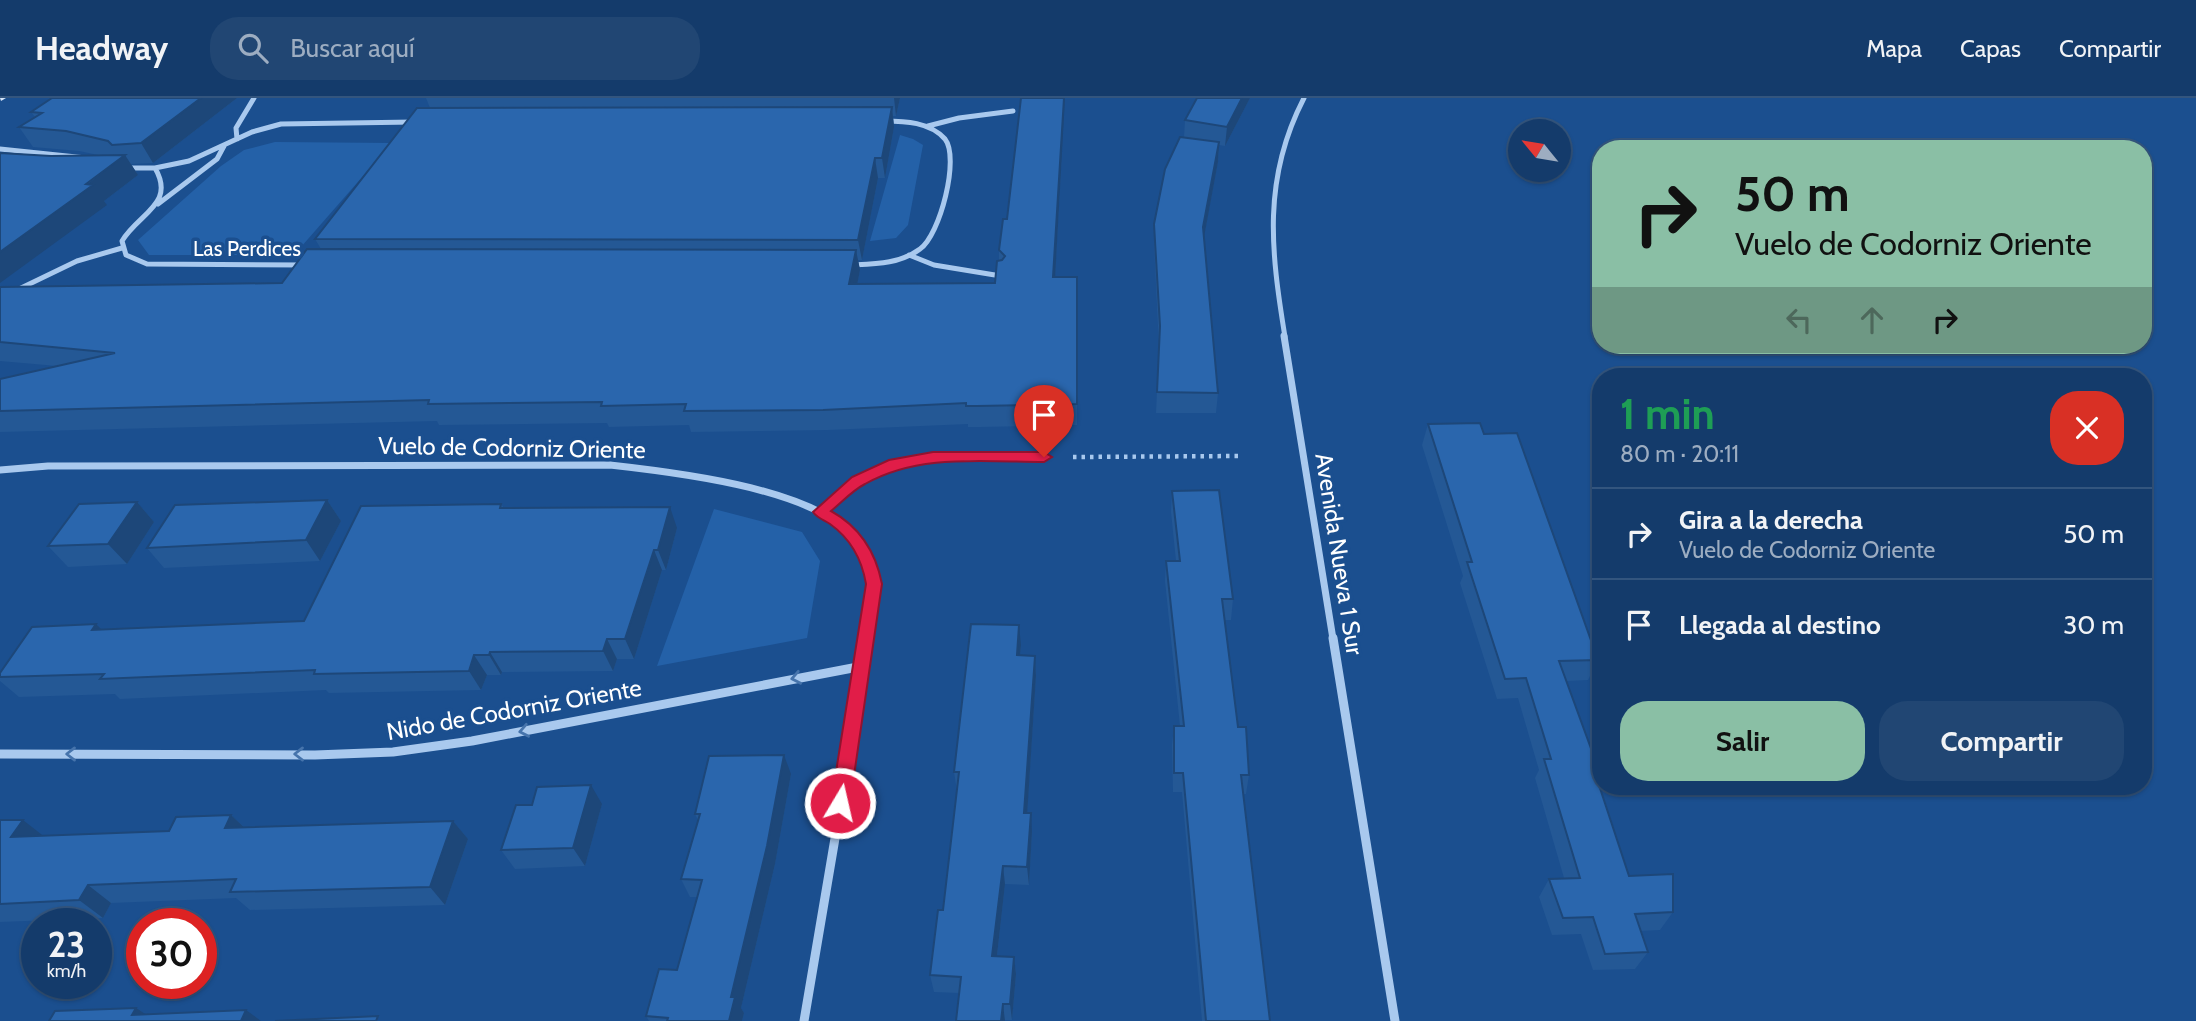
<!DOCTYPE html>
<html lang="es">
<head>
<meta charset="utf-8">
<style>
  :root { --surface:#143b6b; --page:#214673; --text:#f1f3f6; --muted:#9dadc1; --line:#33557e; --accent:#8abfa5 }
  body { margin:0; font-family:Cabin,sans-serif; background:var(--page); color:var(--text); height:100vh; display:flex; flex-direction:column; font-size:26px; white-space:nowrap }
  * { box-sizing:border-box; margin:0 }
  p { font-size:23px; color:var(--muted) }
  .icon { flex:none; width:38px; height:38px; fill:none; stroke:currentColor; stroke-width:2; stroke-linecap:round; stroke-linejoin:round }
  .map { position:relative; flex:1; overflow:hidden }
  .drawer { position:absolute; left:1592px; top:270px; width:560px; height:427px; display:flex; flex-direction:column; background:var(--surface); border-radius:28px; box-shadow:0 2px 5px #0004,0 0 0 2px var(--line) }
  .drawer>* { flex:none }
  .hud { position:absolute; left:1592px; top:42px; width:560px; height:214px; border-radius:28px; box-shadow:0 2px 5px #0004,0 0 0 2px var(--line); background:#8abfa5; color:#111; overflow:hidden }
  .needle { width:46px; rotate:300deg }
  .controls { position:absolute; left:1508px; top:21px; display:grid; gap:14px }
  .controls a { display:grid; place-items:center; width:63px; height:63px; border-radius:50%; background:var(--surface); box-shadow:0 2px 5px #0004,0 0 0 2px var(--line); font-size:35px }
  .speed { position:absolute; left:21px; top:810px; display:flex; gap:14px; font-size:35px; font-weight:700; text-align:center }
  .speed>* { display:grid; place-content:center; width:91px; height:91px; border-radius:50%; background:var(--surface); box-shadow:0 2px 5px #0004,0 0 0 2px var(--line); line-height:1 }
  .speed small { font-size:18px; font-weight:400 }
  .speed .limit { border:10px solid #d22; background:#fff; color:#111 }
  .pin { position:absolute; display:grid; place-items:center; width:60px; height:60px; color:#fff; margin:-72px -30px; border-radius:50% 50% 50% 0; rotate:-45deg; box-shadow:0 0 7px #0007 }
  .pin .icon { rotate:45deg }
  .me { position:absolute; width:77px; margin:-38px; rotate:9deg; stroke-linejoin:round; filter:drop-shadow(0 0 5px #0008) }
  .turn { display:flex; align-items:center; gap:24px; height:147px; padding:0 28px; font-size:32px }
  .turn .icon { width:91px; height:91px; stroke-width:2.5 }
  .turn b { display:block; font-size:49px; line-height:60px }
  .lanes { display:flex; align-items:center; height:66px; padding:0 28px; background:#0003; justify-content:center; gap:35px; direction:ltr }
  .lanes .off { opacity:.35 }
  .round { display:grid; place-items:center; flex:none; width:74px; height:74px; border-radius:28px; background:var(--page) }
  .head { display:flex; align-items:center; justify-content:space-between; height:119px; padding:0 28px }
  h1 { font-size:42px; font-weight:700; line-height:52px; color:#1e9e55 }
  .cta { display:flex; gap:14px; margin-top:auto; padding:14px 28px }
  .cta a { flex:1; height:80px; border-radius:28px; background:var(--accent); color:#111; font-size:28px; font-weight:700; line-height:80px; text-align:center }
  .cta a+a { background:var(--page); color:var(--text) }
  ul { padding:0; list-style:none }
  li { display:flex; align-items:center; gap:21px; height:91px; padding:0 28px; border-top:2px solid var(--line) }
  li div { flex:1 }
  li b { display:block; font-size:26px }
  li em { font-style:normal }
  header { display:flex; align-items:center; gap:42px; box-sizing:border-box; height:98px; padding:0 35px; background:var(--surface); border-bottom:2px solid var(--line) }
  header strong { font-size:33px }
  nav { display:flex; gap:38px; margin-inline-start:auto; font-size:24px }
  .search { width:490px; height:63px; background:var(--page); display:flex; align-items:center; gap:18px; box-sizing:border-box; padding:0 24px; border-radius:28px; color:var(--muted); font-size:26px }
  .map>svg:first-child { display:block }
  .green { fill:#2461a8 }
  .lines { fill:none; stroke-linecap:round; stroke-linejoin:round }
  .path { stroke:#a9c9ee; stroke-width:4.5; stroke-dasharray:3.5 5; stroke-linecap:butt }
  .street-far2 { stroke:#a9c9ee; stroke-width:5 }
  .street-far1 { stroke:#a9c9ee; stroke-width:7 }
  .street { stroke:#a9c9ee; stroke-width:9 }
  .secondary { fill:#d6e6fa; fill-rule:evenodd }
  .wall { fill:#245895 }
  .shaded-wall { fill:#1d4779 }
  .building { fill:#2a66ad; stroke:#1d4779; stroke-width:2 }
  .oneway { stroke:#4674ac }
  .route { fill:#e11d48; stroke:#92132f; stroke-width:2 }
  .labels { text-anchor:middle; stroke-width:7; stroke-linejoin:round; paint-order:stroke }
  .far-street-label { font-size:21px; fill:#fff; stroke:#1b4f8f }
  .street-label { font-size:24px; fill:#fff; stroke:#1b4f8f }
</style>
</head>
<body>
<header>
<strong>Headway</strong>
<div class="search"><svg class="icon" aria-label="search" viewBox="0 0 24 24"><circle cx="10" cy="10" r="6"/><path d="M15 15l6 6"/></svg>Buscar aquí</div>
<nav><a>Mapa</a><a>Capas</a><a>Compartir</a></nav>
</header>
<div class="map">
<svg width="2196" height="923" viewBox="0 0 2196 923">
  <rect width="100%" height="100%" fill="#1b4f8f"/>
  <path class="green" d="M900,37l13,4 10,6 -15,80 -12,13 -26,3z
    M275,44l117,1 -98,112h-145l-11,-15 83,-74 23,-16z
    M714,411l88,23 18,29 -13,77 -150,28z"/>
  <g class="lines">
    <path class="path" d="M1073,359l168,-1"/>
    <path class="street-far2" d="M928,28l31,-8 54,-7
      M237,41l-1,-11 18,-30
      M0,51l86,9
      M126,70h29l34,-7 63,-29 29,-8 133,-2
      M155,70c21,36 -16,45 -33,73l4,14 21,9 157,1
      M158,106l59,-45 7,-13
      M909,157l25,10 67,11
      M852,167c23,-1 48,-1 68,-16 20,-14 40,-91 25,-110 -15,-17 -40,-18 -61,-18
      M19,191l58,-28 45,-13
      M1285,239c-14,-86 -23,-158 19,-239"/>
    <path class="street-far1" d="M1284,238l49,303
      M0,372l48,-4 562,-1c63,7 222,24 254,85 15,28 9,59 5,89
      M820,414l43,-33 50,-20 131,-2"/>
    <path class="street" d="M1333,540l62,383
      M0,656l315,1 78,-3 79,-11 391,-75
      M804,923l65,-383"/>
    <path class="secondary" d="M0,0h6l-5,3z"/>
  </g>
  <path class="wall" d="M237,0l-84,65 -22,1 7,11 -34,26 3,4 -56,-49 47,-1 -19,-4 -46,-4 -14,-20 16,-10 -4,-5z
    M426,0h474l-4,18h-3l1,11 -9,51h-7l-16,82h-4l2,10 -3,14 138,-1 4,-23v-10l8,-31 14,-121h44l-10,179h22v148l-98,2h-11v-3l-140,6 -137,2 -2,-7 -80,2 -2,-4 -168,2 -2,-4 -437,11v-53l57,-13 -57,-5v-74l282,-4 39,-34 -6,-10 115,-131z
    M1197,0h53l-25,48 -6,-1 -1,17 -14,74 14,157 -2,20h-60l3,-67 -5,-102v-20l30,-87 1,-17z
    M1428,326l56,10 114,226 -10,20 -22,1 34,92 -4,5 33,98 44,36 -13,18 -20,1 8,21 -13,17 -42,1 -12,-36 -29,1 -13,-38 10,-18 15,-1 -29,-100 4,-8 -21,-72 -21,1 -37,-116 3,-7 -41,-131z
    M1172,393l61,108 -2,21h-7l14,107 11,48 -3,19h-3l27,227h-68l-20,-229h-9l-1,-47 2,-19h6l-15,-145 1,-20h10l-5,-49z
    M327,402l14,21 -21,40 -156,7 -17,-20z
    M137,404l17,20 -27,42 -59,3 -20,-21z
    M501,406l3,4 173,20 -11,42h-4l-28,89h-17l-4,12 -111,1 -1,3h-14l-6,15 -152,3 -3,-3 -206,9 -5,-5 -96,3 -19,-16v-8l96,-49 5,6 203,-9z
    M1021,547l-1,10 15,1 1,20 -9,137 5,19 -3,53 -24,-1 -8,72 17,1 2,17 -4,46h-7l-46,-27 -25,-1 -4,-17 13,-65 14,-119 -3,-19z
    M791,676l-16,90 -34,144 3,5 -2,8h-93l-3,-5 31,-46 20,-73h-7l-9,-18 17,-59 -3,-6z
    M602,706l-17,62 -70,3 -14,-19z
    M231,717l13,12 209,-6 15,18 -23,66 -195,5 -14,-12 -125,5 -8,15 -103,4v-102l43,16 126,-5z"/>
  <path class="shaded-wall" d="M201,0h36l-84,65 -12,-20z
    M894,0h6l-4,18z
    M1064,0h1l-11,200 -1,-21z
    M1242,0h8l-25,48 2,-19z
    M892,9l2,20 -9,51 -3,-20z
    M1219,44l-1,20 -16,86 1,-21z
    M125,57l13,20 -34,26 3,4 -107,78v-31z
    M875,60l3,20 -16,82 -4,-20z
    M856,152l4,20 -7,35 -4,-21z
    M327,402l14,21 -21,40 -14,-21z
    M137,404l17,20 -27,42 -19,-20z
    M670,409l7,21 -11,42 -8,-20z
    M654,452l8,20 -28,89 -9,-20z
    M96,526l20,20 -24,-14z
    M1019,527l2,20 -3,30 -1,-20z
    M607,541l10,20 -4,12 -10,-20z
    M490,554l12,20 -1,3 -12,-20z
    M474,557l13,20 -6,15 -12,-19z
    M1035,558l1,20 -10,156 -2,-19z
    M784,657l7,19 -16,90 -34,144 3,5 -2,8h-13l2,-24z
    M591,687l11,19 -17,62 -12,-18z
    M1031,715l1,19 -3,53 -2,-18z
    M231,717l19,18 -25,-5z
    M23,722l23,18 -35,-1z
    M453,723l15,18 -23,66 -15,-18z
    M1003,768l2,18 -10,89 -3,-17z
    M88,787l23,18 -8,15 -24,-18z
    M1014,859l2,17 -4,46 -2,-16z
    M1003,906l2,17h-4z
    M136,910l20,13 -24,-6z
    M246,912l15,11h-20z"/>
  <path class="building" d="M52,0h149l-60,45 -29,2 -4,-4 -42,-10 -47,-4 23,-14 -11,-1z
    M1021,0h43l-11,179h24v127l-100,2h-11v-3l-143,7 -139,1 2,-7 -85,2 1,-4 -174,2 1,-4 -429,11v-32l115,-26 -115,-11v-55l282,-4 25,-34 549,1 -7,34 146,-1 2,-22 5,-1 3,-4 -6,-6 4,-31h4z
    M1197,0h45l-15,29 -42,-7z
    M892,9l-10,51h-7l-17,82 -543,-1 102,-131z
    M1180,39l39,5 -16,85 15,166 -61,-1 3,-66 -6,-102 11,-55z
    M0,55l51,3 74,-1 -39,29 7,1 -93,67z
    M1480,325l4,11 33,-1 81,227 -39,1 41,112h-5l34,103 44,-2v38l-38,2 13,38 -43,2 -12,-37 -30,1 -14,-39 31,-1 -36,-119h7l-25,-81 -21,1 -38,-117h5l-44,-138z
    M1219,392l14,109h-11l16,128h8l3,48h-8l29,246h-64l-23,-248h-9v-47h10l-18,-165h14l-8,-70z
    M327,402l-21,40 -159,8 28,-43z
    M137,404l-29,42 -60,2 31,-42z
    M501,406l-1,4 170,-1 -12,43h-4l-29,89h-18l-4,12 -113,1 -1,3h-15l-5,16 -155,3 1,-4 -215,9 4,-5 -104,3v-4l32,-46 64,-3 -4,6 212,-9 57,-115z
    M971,526l48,1 -2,30 18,1 -11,157h7l-4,54 -24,-1 -11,90 22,1 -4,47h-7l-2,17h-45l5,-44 -31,-2 8,-65h5l16,-138h-5z
    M784,657l-17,91 -36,151h4l-6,24h-62l1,-3 -22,-2 13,-47 18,1 25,-90 -21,-1 19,-65h-5l14,-58z
    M591,687l-18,63 -72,2 15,-45h16l5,-18z
    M231,717l-6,13 228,-7 -23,66 -200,5 6,-13 -148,6 -9,15 -79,4v-84h23l-12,17 158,-6 7,-14z
    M136,910l-4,7 114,-5 -5,11h-192l6,-10z
    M378,918l-2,5h-101z"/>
  <defs><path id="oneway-chevron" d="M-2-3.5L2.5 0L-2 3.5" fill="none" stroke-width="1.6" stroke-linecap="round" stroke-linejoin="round" transform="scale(1.75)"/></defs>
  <g class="oneway">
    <use href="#oneway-chevron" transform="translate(796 580) rotate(169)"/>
    <use href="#oneway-chevron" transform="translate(524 633) rotate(169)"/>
    <use href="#oneway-chevron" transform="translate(71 656) rotate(-180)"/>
    <use href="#oneway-chevron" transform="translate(299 656) rotate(-180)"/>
  </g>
  <path class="route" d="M933,354h111l8,5 -8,5c-59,0 -125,-9 -179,22 -12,6 -23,18 -34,27 29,16 45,42 51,73l-32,219 -3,5 -7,3 -6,-3 -3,-5 35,-219c-4,-24 -15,-45 -36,-60 -6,-4 -13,-6 -17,-12l39,-35 37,-17z"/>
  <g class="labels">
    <g class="far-street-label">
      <text x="247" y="158">Las Perdices</text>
    </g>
    <g class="street-label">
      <text transform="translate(512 350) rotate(1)" y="8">Vuelo de Codorniz Oriente</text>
      <text transform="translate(1339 456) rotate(81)" y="8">Avenida Nueva 1 Sur</text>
      <text transform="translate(514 612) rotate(-10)" y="8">Nido de Codorniz Oriente</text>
    </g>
  </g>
</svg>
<div class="controls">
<a><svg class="needle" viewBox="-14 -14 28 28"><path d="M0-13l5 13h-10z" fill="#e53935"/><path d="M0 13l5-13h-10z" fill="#9dadc1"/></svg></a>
</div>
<div class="speed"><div>23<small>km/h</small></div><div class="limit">30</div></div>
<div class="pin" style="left:1044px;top:359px;background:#d93025"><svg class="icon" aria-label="arrive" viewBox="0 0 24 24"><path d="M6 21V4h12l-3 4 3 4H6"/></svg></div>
<svg class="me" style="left:840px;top:705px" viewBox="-20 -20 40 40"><circle r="17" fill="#e11d48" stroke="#fff" stroke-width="3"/><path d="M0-11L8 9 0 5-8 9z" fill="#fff"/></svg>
<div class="hud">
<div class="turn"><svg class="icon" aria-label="right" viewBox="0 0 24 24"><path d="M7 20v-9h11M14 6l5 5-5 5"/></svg><div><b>50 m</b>Vuelo de Codorniz Oriente</div></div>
<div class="lanes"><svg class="icon off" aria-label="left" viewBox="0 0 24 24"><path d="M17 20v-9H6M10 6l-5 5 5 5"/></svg><svg class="icon off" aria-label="ahead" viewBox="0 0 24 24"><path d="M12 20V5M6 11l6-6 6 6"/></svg><svg class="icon" aria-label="right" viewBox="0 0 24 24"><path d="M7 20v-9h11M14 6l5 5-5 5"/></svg></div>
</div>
<section class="drawer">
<div class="head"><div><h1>1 min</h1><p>80 m · 20:11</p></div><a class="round" style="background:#d93025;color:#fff"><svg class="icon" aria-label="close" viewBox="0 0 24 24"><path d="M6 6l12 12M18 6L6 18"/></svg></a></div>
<ul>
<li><svg class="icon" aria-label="right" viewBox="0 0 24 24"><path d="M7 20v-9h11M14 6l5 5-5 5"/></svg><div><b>Gira a la derecha</b><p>Vuelo de Codorniz Oriente</p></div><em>50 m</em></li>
<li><svg class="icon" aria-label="arrive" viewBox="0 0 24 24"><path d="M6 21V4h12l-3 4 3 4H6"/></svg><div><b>Llegada al destino</b></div><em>30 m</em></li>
</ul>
<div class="cta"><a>Salir</a><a>Compartir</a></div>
</section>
</div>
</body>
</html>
